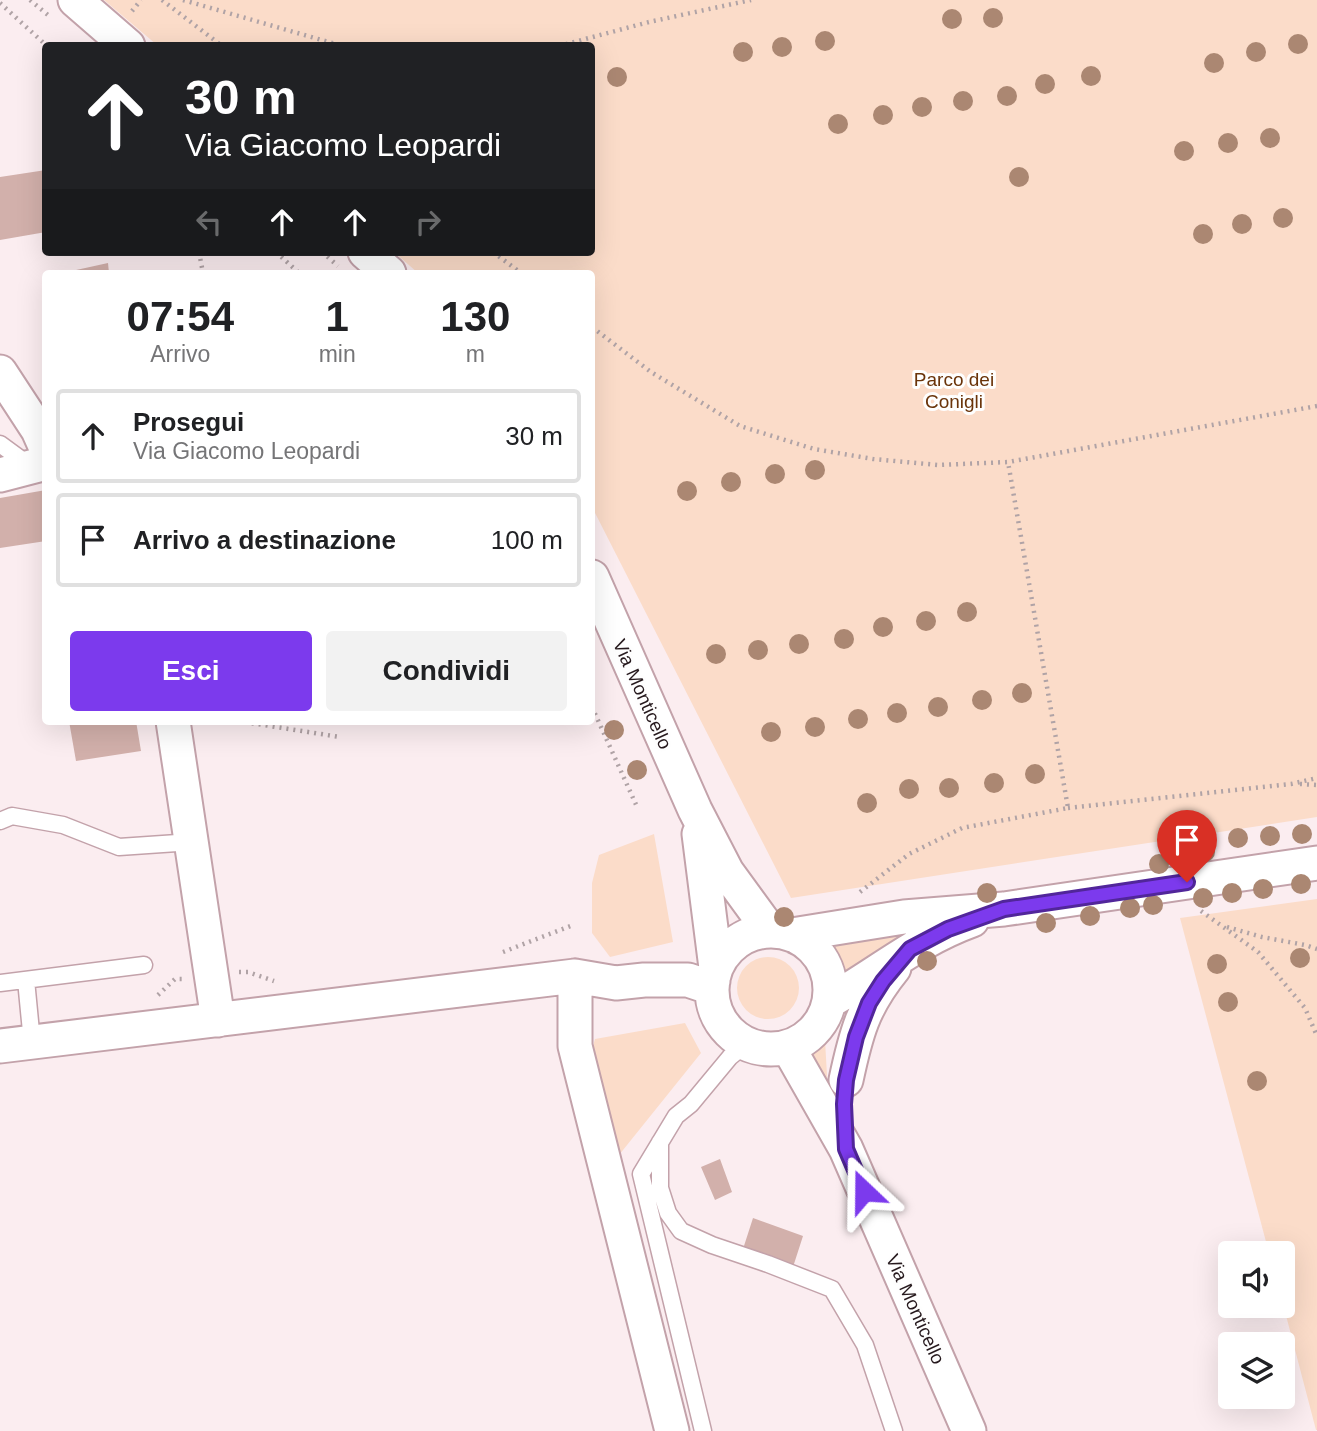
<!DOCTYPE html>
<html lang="it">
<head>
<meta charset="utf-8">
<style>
  :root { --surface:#fff; --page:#f2f2f2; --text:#202124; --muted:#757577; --line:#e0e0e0; --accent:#7c3aed }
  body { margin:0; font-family:Helvetica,sans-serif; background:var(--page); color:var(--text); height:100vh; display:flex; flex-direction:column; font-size:26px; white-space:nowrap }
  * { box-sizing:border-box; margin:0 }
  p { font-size:23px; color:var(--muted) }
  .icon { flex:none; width:38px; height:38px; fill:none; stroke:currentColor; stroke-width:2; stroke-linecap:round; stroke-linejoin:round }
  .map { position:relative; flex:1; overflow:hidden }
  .panel { position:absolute; left:42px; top:270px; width:553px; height:455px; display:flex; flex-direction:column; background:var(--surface); border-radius:7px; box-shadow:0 7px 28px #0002 }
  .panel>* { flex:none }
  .top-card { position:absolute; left:42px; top:42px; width:553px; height:214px; border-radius:7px; box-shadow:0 7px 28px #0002; background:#202124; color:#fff; overflow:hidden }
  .fabs { position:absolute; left:1218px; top:1241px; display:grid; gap:14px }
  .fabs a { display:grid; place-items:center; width:77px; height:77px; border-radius:7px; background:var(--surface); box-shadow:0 7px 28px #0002; font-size:35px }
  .pin { position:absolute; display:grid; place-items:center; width:60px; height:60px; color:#fff; margin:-72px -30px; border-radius:50% 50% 50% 0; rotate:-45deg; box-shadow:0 0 7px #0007 }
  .pin .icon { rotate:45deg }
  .me { position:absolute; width:77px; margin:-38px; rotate:337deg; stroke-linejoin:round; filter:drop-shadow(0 0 5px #0008) }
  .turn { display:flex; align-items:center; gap:24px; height:147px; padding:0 28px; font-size:32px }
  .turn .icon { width:91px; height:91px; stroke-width:2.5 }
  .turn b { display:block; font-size:49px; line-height:60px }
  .lanes { display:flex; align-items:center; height:66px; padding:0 28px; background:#0003; justify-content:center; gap:35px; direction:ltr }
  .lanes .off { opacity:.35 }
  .eta { display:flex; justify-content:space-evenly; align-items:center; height:119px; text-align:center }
  .eta b { font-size:42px; font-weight:800; line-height:49px }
  .cta { display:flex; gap:14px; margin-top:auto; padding:14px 28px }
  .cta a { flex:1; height:80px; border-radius:7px; background:var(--accent); color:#fff; font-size:28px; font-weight:800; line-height:80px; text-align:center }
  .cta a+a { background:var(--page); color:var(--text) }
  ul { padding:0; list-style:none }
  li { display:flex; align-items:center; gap:21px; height:94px; margin:0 14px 10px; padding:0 14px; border:4px solid var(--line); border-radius:7px }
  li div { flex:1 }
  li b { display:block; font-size:26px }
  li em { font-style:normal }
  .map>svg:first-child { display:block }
  .green { fill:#fbdcc9 }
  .building { fill:#d2b0ab }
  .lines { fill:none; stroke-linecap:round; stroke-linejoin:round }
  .service-casing { stroke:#c3a2aa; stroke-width:19 }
  .minor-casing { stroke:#c3a2aa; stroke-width:37 }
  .path { stroke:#b0a3a6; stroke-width:4.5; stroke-dasharray:2 5; stroke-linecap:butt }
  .service { stroke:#fff; stroke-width:16 }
  .minor { stroke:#fff; stroke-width:33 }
  .tree { fill:#ab8772 }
  .route-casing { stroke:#51269a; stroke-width:18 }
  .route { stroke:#7c3aed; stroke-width:12 }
  .labels { text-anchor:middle; stroke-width:6; stroke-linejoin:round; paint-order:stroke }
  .park-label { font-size:19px; fill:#6a340a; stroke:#fefefe }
  .street-label { font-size:19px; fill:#26191d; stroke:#fefefe }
</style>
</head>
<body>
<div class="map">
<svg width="1317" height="1431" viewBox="0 0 1317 1431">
  <rect width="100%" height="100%" fill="#fbedf0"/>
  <path class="green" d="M104,0h1213v817l-526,81 -199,-391v-234h-174l-24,-21h198v-206l-435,-1z
    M654,834l19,108 -63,15 -18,-24v-50l7,-28z
    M1317,899v531h-1l-33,-126v-51h-14l-89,-335z
    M924,926l-84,58 -1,-11 -18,-30z
    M737 988a31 31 0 1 1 62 0a31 31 0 1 1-62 0Z
    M685,1023l16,30 -86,107 -24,-107 4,-14z
    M825,1040l3,53 -20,-46z"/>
  <path class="building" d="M46,170v62l-46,8v-63z
    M108,263l1,10h-42v-1z
    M46,490v51l-46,7v-50z
    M69,721h67l5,30 -65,10z
    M720,1159l12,33 -17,8 -14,-33z
    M753,1218l50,18 -10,31 -50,-18z"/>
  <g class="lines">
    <defs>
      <path id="service" d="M0,444l30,22
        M0,821l12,-5 51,9 56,22 73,-5
        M26,980l6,62
        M0,983l144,-18
        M660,1142v46l8,25 13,18 31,14 56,19 64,25 33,56 29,86
        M703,1431l-62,-257 35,-58 15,-12 39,-47 16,-13"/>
      <path id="minor" d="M75,0l53,46
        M365,252l24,21
        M0,372l38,58 8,18
        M0,475l46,-12
        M592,577l103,233 32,62 43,59
        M173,721l45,299
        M699,834l17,134
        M712 990a59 59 0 1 1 118 0a59 59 0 1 1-118 0Z
        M792,935l112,-18 100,-8 313,-46
        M575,976v70l97,385
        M830,1001c49,-28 87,-61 142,-81
        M0,1046l575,-70 41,7 28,-3h44l12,4 13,-3
        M788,1047l58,102 123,282
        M846,1080c10,-47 17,-74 48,-112"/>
    </defs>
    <use href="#service" class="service-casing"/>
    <use href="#minor" class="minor-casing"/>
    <path class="path" d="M30,0l18,15
      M162,0l60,46
      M183,0l156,45 19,1
      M0,3l47,43
      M132,11l9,-11
      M559,46l90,-24 102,-22
      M199,252l4,21
      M276,252l23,21
      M322,252l16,14
      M493,252l28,21
      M592,327l59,45 89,54 74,23 59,10 65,6 70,-3 309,-56
      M592,707l46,102
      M238,721l102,16
      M1300,784l17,1
      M1068,808l223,-24 26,-6
      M860,892l49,-38 53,-26 106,-20 -60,-346
      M1201,911l57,41 47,56 12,28
      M1227,927l35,10 43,8 12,4
      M503,952l70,-27
      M239,972h9l26,9
      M158,995l17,-16h7"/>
    <use href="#service" class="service"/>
    <use href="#minor" class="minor"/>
  </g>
  <g class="tree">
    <circle cx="993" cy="18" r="10"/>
    <circle cx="952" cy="19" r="10"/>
    <circle cx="825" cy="41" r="10"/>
    <circle cx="1298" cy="44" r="10"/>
    <circle cx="782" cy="47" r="10"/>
    <circle cx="743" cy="52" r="10"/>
    <circle cx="1256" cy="52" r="10"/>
    <circle cx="1214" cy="63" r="10"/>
    <circle cx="1091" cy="76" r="10"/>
    <circle cx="617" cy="77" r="10"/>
    <circle cx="1045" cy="84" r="10"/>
    <circle cx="1007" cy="96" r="10"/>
    <circle cx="963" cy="101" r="10"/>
    <circle cx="922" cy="107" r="10"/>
    <circle cx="883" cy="115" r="10"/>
    <circle cx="838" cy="124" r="10"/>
    <circle cx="1270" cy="138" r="10"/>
    <circle cx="1228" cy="143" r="10"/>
    <circle cx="1184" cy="151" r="10"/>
    <circle cx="1019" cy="177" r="10"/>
    <circle cx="1283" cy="218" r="10"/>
    <circle cx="1242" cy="224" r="10"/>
    <circle cx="1203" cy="234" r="10"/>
    <circle cx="815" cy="470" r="10"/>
    <circle cx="775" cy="474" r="10"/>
    <circle cx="731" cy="482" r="10"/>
    <circle cx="687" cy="491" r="10"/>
    <circle cx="967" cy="612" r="10"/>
    <circle cx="926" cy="621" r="10"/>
    <circle cx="883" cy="627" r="10"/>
    <circle cx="844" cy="639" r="10"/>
    <circle cx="799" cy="644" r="10"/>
    <circle cx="758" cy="650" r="10"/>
    <circle cx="716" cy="654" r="10"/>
    <circle cx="1022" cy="693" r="10"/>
    <circle cx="982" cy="700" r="10"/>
    <circle cx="938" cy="707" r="10"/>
    <circle cx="897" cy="713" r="10"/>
    <circle cx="858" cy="719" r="10"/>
    <circle cx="815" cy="727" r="10"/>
    <circle cx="614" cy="730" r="10"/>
    <circle cx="771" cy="732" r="10"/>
    <circle cx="637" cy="770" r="10"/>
    <circle cx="1035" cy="774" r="10"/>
    <circle cx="994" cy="783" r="10"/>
    <circle cx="949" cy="788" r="10"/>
    <circle cx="909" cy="789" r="10"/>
    <circle cx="867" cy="803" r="10"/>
    <circle cx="1302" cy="834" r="10"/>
    <circle cx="1270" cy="836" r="10"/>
    <circle cx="1238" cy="838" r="10"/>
    <circle cx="1205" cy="852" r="10"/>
    <circle cx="1159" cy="864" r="10"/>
    <circle cx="1301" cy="884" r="10"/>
    <circle cx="1263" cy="889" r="10"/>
    <circle cx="987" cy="893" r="10"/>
    <circle cx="1232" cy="893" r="10"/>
    <circle cx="1203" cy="898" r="10"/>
    <circle cx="1153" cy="905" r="10"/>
    <circle cx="1130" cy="908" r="10"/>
    <circle cx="1090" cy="916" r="10"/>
    <circle cx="784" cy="917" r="10"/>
    <circle cx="1046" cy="923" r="10"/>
    <circle cx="1300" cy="958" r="10"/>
    <circle cx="927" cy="961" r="10"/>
    <circle cx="1217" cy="964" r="10"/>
    <circle cx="1228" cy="1002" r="10"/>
    <circle cx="1257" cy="1081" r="10"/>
  </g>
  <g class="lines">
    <defs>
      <path id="route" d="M864,1191l-18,-42 -2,-45 2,-24 10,-43 13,-34 14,-22 27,-32 38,-20 56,-20 183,-27"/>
    </defs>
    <use href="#route" class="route-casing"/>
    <use href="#route" class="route"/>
  </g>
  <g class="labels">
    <g class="park-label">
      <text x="954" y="386">Parco dei<tspan x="954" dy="22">Conigli</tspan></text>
    </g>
    <g class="street-label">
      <text transform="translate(643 694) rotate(66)" y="7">Via Monticello</text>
      <text transform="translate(916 1309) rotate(66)" y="7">Via Monticello</text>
    </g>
  </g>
</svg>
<div class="fabs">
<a><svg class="icon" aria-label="sound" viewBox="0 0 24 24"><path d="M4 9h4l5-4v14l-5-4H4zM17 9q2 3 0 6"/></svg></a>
<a><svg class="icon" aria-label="layers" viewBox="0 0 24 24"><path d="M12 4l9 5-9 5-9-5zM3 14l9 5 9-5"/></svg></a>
</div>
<div class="pin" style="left:1187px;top:882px;background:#d93025"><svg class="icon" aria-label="arrive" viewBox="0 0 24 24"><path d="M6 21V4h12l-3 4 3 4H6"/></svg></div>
<svg class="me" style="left:864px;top:1191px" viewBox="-20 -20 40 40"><path d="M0-17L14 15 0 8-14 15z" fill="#7c3aed" stroke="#fff" stroke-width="4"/></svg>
<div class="top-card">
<div class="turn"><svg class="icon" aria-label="ahead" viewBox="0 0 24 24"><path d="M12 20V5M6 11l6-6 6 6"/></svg><div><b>30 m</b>Via Giacomo Leopardi</div></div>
<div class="lanes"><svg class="icon off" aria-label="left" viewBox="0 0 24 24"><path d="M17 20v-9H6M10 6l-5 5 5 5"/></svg><svg class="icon" aria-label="ahead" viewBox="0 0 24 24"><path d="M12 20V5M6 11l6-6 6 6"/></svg><svg class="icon" aria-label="ahead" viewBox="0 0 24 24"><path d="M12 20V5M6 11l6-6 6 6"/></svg><svg class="icon off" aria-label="right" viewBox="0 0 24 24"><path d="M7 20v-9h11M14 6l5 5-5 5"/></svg></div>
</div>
<section class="panel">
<div class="eta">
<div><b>07:54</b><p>Arrivo</p></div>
<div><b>1</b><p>min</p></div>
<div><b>130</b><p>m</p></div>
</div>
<ul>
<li><svg class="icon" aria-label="ahead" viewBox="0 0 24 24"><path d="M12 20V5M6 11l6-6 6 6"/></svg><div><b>Prosegui</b><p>Via Giacomo Leopardi</p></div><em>30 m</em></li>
<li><svg class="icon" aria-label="arrive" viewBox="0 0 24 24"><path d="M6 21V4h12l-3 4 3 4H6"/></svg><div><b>Arrivo a destinazione</b></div><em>100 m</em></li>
</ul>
<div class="cta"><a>Esci</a><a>Condividi</a></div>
</section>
</div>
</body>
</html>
